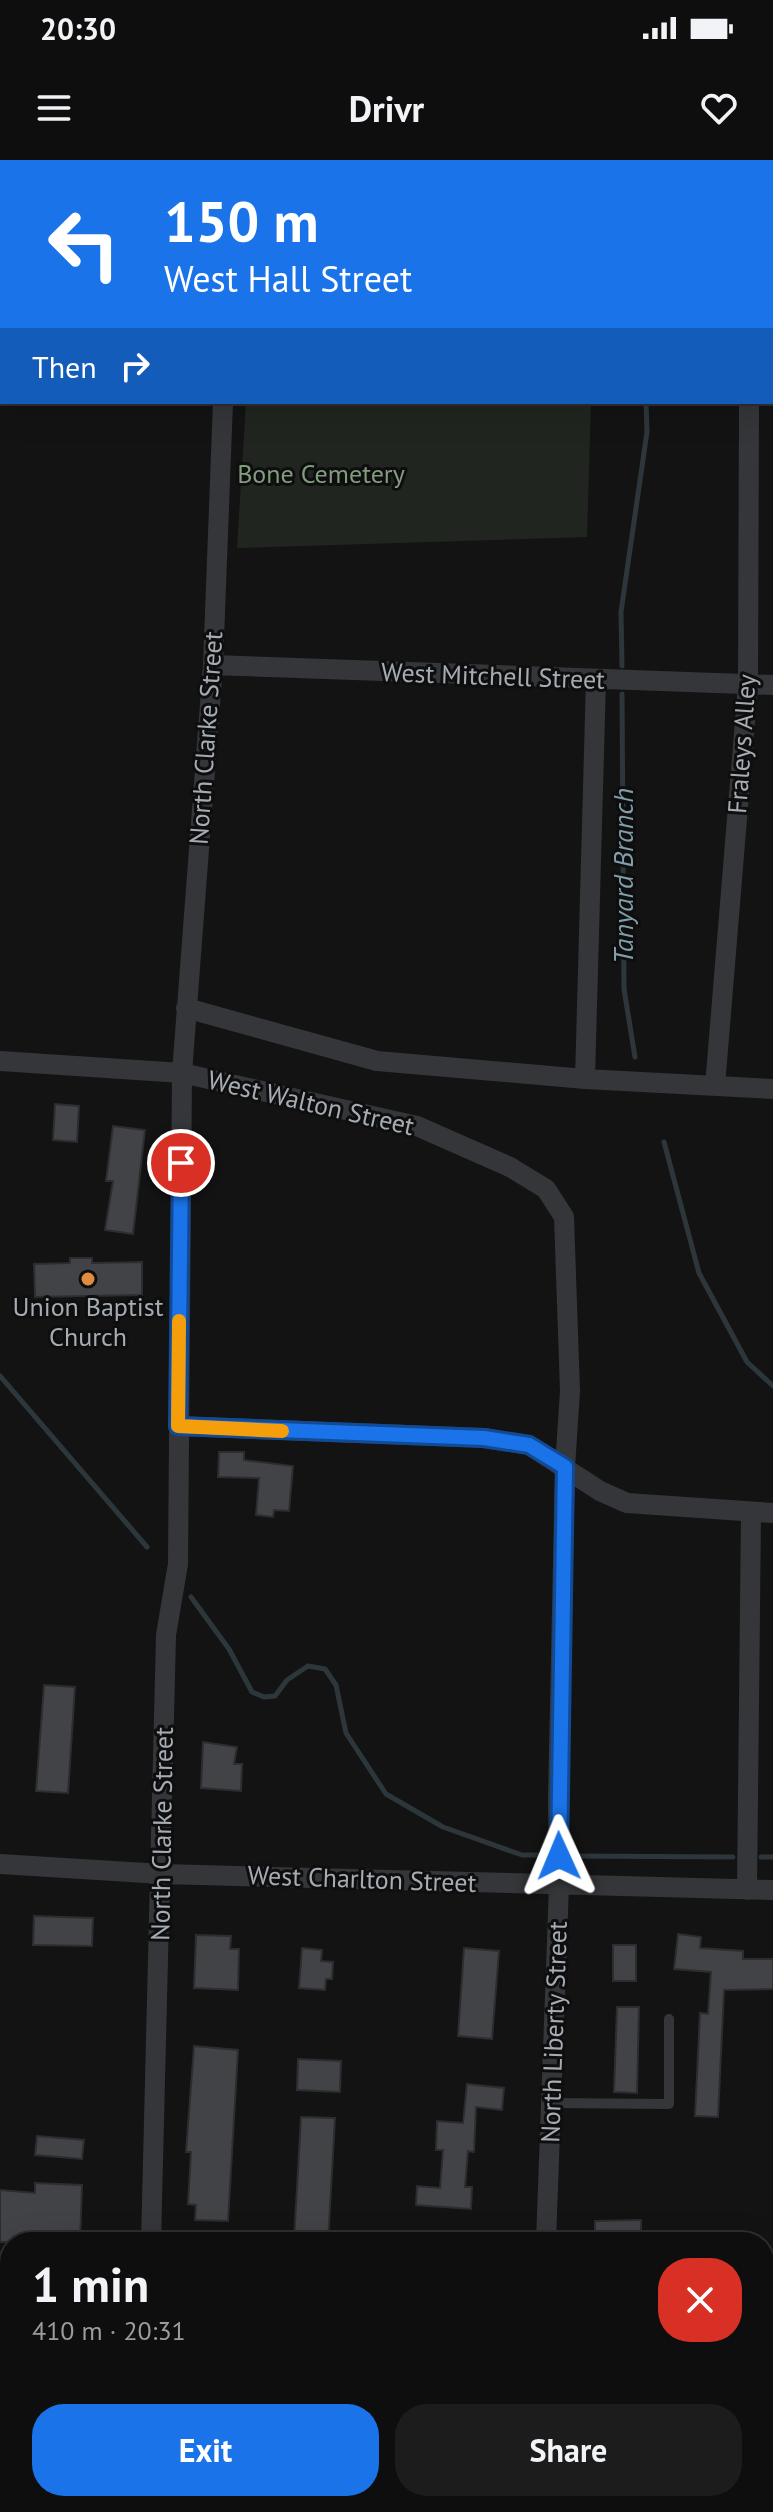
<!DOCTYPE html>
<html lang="en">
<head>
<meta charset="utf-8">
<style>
  :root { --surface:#0e0e0f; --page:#1c1c1d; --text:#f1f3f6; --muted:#9b9c9e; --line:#2e2e2f; --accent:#1a73e8 }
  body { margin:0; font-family:"PT Sans",sans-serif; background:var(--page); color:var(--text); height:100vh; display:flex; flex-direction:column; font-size:30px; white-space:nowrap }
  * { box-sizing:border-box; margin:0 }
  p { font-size:26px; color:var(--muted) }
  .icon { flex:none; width:44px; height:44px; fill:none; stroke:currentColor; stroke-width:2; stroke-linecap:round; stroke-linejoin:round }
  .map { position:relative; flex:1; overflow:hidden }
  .sheet { position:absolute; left:0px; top:2072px; width:774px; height:280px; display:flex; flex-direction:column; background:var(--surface); border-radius:32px 32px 0 0; box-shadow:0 8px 32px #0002,0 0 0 2px var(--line) }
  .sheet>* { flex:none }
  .hud { position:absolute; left:0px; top:0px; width:774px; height:244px; box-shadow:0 8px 32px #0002,0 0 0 2px var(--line); background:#1a73e8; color:#fff; overflow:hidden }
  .pin { position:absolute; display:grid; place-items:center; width:68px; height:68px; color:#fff; margin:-34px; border:4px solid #fff; border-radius:50%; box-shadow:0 2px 8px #0007 }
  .me { position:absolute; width:88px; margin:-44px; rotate:359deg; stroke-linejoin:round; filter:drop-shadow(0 0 6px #0008) }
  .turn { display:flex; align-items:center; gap:28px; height:168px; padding:0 32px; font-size:36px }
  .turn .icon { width:104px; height:104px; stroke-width:2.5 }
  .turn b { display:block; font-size:56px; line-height:68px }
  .then { display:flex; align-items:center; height:76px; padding:0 32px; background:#0003; gap:16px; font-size:30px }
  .round { display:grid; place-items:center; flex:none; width:84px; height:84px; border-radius:32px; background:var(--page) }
  .headline { display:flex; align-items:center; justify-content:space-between; height:136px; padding:0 32px }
  h1 { font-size:48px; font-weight:700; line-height:60px }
  .cta { display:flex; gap:16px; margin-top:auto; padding:16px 32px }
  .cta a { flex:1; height:92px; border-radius:32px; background:var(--accent); color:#fff; font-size:32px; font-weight:700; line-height:92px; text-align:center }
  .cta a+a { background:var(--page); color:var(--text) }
  .status { display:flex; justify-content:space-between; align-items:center; height:56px; padding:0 40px; background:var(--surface); direction:ltr }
  .status svg { height:22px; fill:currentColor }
  header { display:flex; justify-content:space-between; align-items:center; height:104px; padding:0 32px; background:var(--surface); font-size:36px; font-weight:700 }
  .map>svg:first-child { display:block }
  .green { fill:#20261f }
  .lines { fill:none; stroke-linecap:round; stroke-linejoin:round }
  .stream { stroke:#2d373b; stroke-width:5 }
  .building { fill:#424347; stroke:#2d2d30; stroke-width:2 }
  .lane { stroke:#343639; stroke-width:10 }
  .street { stroke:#343639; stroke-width:20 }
  .secondary { stroke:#424548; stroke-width:28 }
  .route-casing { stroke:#114b97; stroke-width:20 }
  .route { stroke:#1a73e8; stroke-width:14 }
  .slow { stroke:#f59e0b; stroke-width:14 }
  .poi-dot { fill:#df8c40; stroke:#0e0e0f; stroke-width:3 }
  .labels { text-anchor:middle; stroke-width:6; stroke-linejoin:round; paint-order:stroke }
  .park-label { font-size:26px; fill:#829c7e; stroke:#0e0e0f }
  .street-label { font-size:26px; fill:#a6acb3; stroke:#0e0e0f }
  .poi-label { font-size:26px; fill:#a6acb3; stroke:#0e0e0f }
  .water-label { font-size:28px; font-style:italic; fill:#809fab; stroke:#0e0e0f }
</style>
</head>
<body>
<div class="status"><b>20:30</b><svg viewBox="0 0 49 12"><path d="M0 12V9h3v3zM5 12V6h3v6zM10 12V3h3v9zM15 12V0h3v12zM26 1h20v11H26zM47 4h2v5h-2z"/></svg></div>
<header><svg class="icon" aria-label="menu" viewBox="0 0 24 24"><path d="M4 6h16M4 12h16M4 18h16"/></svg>Drivr<svg class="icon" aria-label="heart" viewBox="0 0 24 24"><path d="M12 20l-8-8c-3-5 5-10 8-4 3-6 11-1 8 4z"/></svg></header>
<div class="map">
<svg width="773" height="2352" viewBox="0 0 773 2352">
  <rect width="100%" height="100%" fill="#131314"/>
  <path class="green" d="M246,242h345l-4,135 -350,11z"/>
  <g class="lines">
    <path class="stream" d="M641,0v2
      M622,506l-1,-54 26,-180 -1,-30
      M622,534l2,295 11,68
      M664,982l35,131 48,89 26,24
      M0,1216l147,171
      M191,1437l38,52 23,43 12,5 11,-1 12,-16 21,-14 17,3 11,16 10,48 40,61 57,33 79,28h23
      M573,1696l160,1
      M761,1697h12"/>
  </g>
  <path class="building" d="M55,944l24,2 -2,36 -24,-2z
    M113,966l32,4 -12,104 -28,-4 8,-49h-7z
    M70,1098h22v5l50,-1v33l-107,2 -1,-33 36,-1z
    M219,1292h25v8l49,6 -4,45 -15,-1 -1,7 -17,-2 3,-37 -41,-1z
    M44,1525l31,2 -7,106 -32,-2z
    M203,1582l34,5 -3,17h8l-1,27 -40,-3z
    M34,1756l59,2 -1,28 -59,-1z
    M678,1774l23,3 -1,11 43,3v8h30v30l-49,1 -6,127 -23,-1 5,-103 8,1 3,-42 -37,-3z
    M196,1775l35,1 -1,13h9l-1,41 -44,-2z
    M613,1785h23v36h-23z
    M302,1788l20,2 -1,11 12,1 -1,17h-6l-1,11 -26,-2z
    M464,1788l35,3 -7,88 -34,-3z
    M617,1847h22l-2,86 -23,-1z
    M194,1886l44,4 -10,171 -33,-1 1,-15 -8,-1 3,-52h-5z
    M298,1899l43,2 -1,31 -43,-2z
    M467,1924l37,4 -2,22 -26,-3 -2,45 -6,-1 -3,36h7l-1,22 -55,-4 1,-19 23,2 3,-38h-7l1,-29 26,2z
    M301,1957l34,1 -7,124 -34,-1z
    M37,1976l47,4 -2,19 -47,-4z
    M35,2023l47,2 -2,57h-80v-52l35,3z
    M641,2060v22h-46v-21z"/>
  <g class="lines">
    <path class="lane" d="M551,1943l118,1v-85"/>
    <path class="street" d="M232,2v-2
      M596,2l1,-2
      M213,505l560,20
      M186,848l191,53 208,18 188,10
      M0,901l182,12 235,53 93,41 36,22 18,28 6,174 -5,76 -7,331 1,87 -13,357
      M585,919l11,-400
      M715,926l33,-401 1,-283
      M178,1266l306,12 45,7 71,46 27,12 146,10
      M0,1704l162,10 611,16
      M747,1730l4,-377
      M151,2082l15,-607 12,-71 4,-491 31,-408 10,-263
      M764,2131h9
      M143,2352v-10
      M538,2352l1,-10"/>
    <path class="secondary" d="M0,100h2
      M772,119h1"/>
  </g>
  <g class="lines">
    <defs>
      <path id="route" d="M181,1003l-3,263 306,12 45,7 36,22 -6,389"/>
    </defs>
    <use href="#route" class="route-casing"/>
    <use href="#route" class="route"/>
    <path class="slow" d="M179,1161l-1,105 104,5"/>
  </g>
  <circle class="poi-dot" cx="88" cy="1119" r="8"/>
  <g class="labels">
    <g class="park-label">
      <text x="321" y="323">Bone Cemetery</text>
    </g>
    <g class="street-label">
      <text transform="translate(493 516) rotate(2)" y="9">West Mitchell Street</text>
      <text transform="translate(206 578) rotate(-86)" y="9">North Clarke Street</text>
      <text transform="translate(742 584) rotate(-86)" y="9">Fraleys Alley</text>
      <text transform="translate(311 943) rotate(13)" y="9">West Walton Street</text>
      <text transform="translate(162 1674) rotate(-89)" y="9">North Clarke Street</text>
      <text transform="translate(362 1719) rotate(2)" y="9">West Charlton Street</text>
      <text transform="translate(554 1872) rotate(-88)" y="9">North Liberty Street</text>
    </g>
    <g class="poi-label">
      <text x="88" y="1156">Union Baptist<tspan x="88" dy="30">Church</tspan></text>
    </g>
    <g class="water-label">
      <text transform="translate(623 716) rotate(-90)" y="10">Tanyard Branch</text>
    </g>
  </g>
</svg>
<div class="pin" style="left:181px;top:1003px;background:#d93025"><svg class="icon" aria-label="arrive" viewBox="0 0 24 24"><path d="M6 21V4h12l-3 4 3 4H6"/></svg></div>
<svg class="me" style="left:559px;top:1696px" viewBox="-20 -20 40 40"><path d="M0-17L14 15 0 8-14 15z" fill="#1a73e8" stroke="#fff" stroke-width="4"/></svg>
<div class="hud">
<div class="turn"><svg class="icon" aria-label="left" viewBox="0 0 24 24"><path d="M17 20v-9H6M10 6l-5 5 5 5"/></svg><div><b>150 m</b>West Hall Street</div></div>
<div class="then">Then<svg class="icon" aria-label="right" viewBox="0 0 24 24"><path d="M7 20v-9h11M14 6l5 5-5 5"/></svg></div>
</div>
<section class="sheet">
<div class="headline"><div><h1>1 min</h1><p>410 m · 20:31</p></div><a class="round" style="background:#d93025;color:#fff"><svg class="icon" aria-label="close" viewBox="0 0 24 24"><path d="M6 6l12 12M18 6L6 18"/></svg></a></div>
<div class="cta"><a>Exit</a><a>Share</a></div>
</section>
</div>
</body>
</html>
